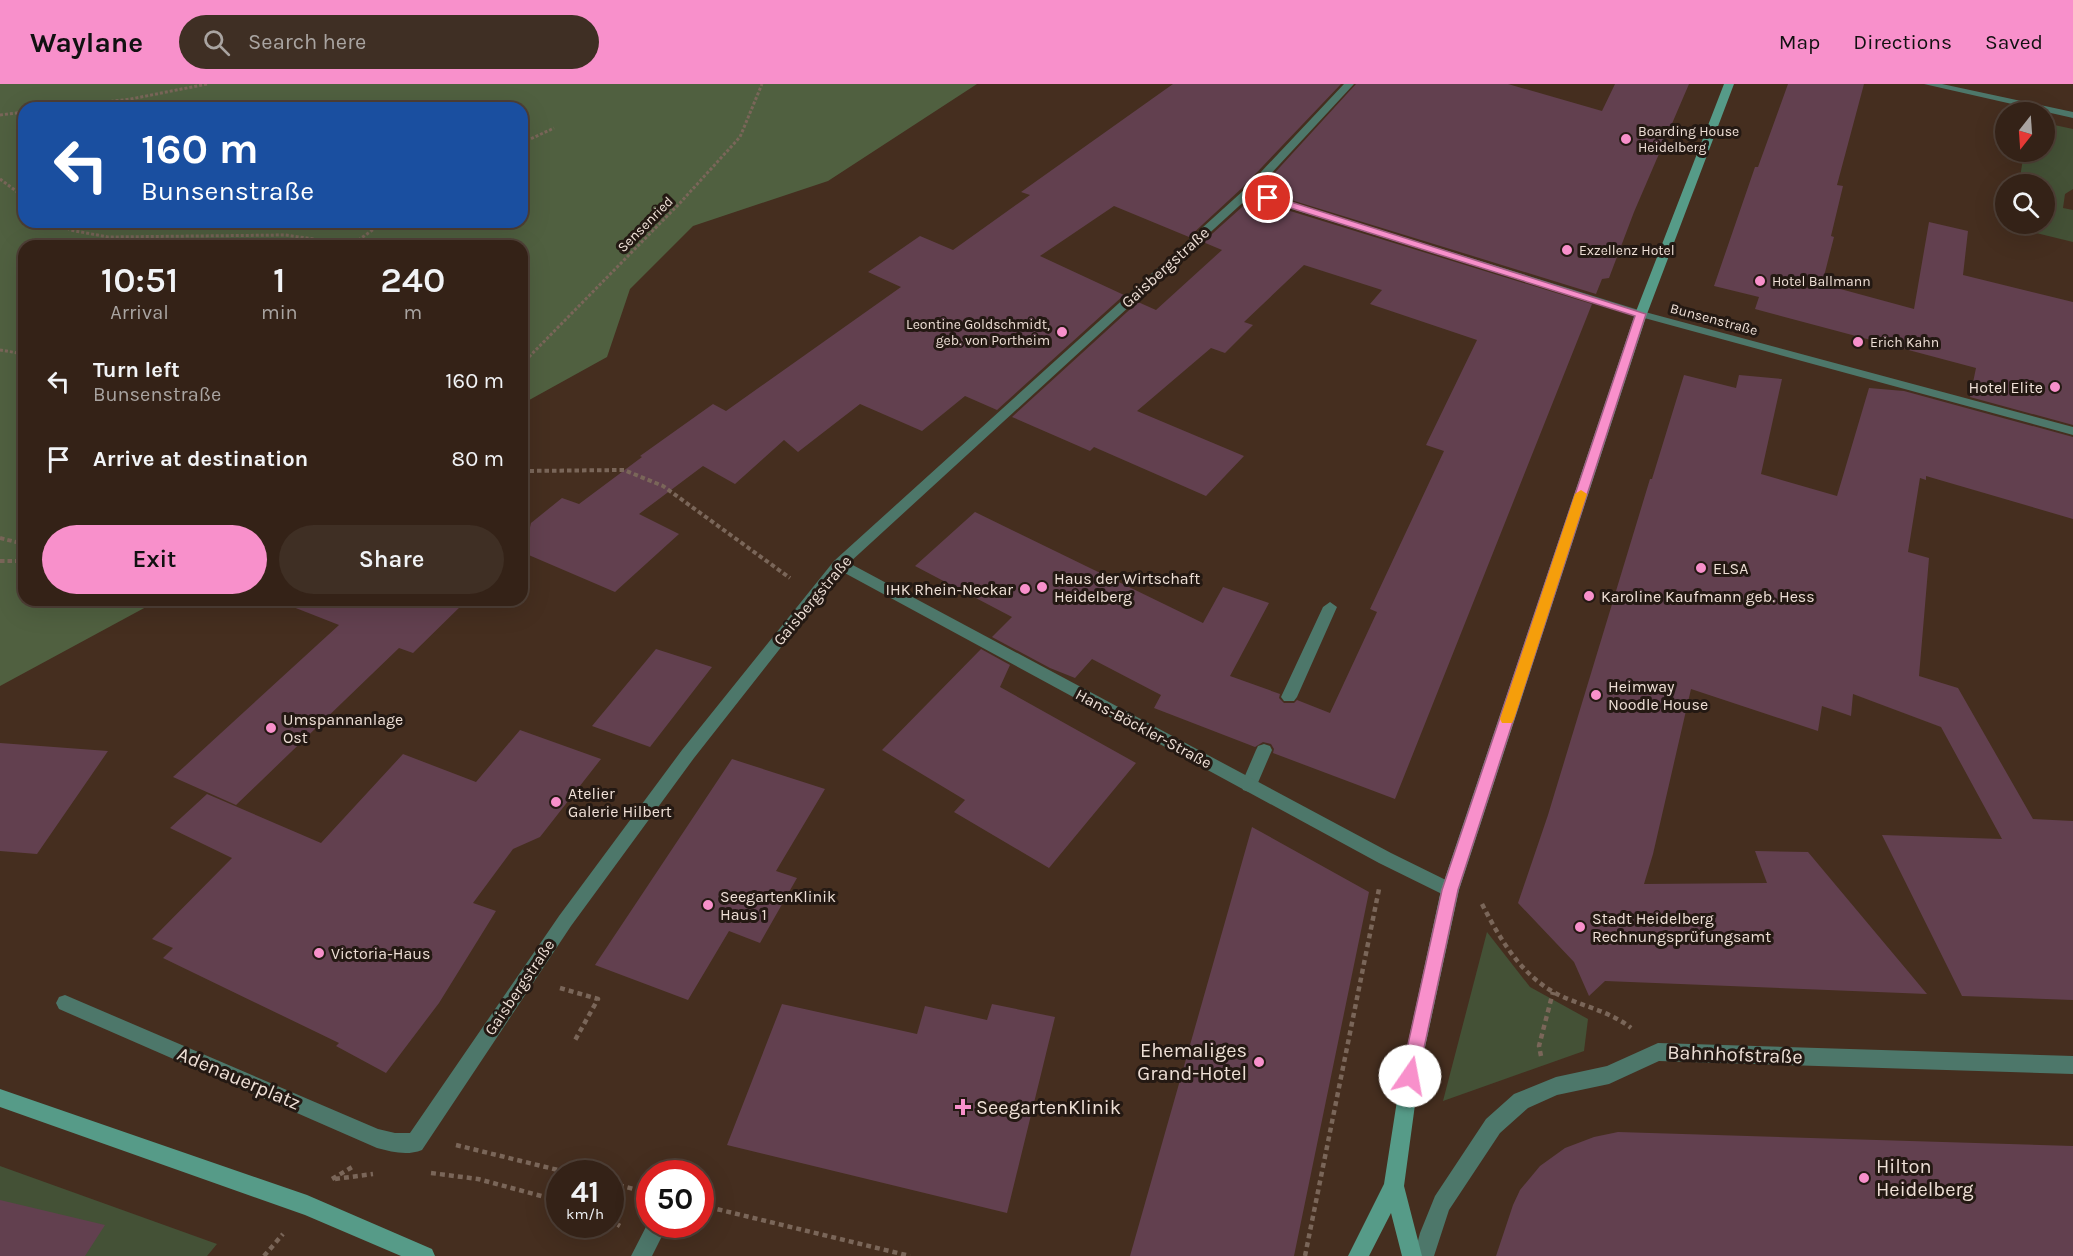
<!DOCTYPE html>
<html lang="en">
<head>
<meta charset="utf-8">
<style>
  :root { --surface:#342217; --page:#3f2f24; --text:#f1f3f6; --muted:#a9a4a1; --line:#4e3f36; --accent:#f890cb }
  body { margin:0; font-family:Karla,sans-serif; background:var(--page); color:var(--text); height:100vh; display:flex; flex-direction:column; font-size:22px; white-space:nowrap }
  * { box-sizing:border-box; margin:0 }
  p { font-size:20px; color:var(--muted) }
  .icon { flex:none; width:33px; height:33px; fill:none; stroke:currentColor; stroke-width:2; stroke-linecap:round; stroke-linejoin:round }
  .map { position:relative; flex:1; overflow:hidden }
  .details { position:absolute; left:18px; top:156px; width:510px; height:366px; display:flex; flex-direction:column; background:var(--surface); border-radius:18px; box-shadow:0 6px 24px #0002,0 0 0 2px var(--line) }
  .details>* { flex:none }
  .top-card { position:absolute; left:18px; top:18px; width:510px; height:126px; border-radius:18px; box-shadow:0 6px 24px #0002,0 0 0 2px var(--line); background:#1a4fa0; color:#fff; overflow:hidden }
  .needle { width:39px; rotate:197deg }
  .buttons { position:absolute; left:1995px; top:18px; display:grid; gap:12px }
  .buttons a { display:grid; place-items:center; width:60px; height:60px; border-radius:50%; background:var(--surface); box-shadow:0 6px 24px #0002,0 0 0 2px var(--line); font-size:30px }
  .speed { position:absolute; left:546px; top:1076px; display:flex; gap:12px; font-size:30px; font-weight:700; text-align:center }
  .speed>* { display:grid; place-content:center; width:78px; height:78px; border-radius:50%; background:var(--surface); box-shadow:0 6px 24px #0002,0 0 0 2px var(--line); line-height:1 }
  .speed small { font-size:15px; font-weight:400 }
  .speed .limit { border:9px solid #d22; background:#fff; color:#111 }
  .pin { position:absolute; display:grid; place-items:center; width:51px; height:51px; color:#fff; margin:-26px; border:3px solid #fff; border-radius:50%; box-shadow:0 2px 6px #0007 }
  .me { position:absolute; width:66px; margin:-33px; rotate:12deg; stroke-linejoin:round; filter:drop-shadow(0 0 4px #0008) }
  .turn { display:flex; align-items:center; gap:21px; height:126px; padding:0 24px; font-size:27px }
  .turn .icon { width:78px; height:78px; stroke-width:2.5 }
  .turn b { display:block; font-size:42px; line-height:51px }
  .eta { display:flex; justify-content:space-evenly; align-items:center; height:102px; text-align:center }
  .eta b { font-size:36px; font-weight:600; line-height:42px }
  .primary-button { display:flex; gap:12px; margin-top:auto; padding:12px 24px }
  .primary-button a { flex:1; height:69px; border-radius:36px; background:var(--accent); color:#111; font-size:24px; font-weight:600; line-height:69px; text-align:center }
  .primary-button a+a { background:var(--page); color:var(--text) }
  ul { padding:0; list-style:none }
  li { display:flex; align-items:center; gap:18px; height:78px; padding:0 24px }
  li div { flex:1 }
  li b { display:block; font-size:22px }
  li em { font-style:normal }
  header { display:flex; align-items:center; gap:36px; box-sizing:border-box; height:84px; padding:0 30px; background:var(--accent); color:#111 }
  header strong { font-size:28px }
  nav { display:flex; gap:33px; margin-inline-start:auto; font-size:21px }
  .search { width:420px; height:54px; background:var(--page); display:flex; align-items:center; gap:15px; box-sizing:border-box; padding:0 21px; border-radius:33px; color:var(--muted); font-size:22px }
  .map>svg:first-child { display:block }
  .green { fill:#445136 }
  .forest { fill:#506040; fill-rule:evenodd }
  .building { fill:#62404f }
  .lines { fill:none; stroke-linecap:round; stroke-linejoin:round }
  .path-far2 { stroke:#7a6659; stroke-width:3; stroke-dasharray:3 2; stroke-linecap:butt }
  .path-far1 { stroke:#7a6659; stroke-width:4; stroke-dasharray:4.5 3; stroke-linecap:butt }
  .path { stroke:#7a6659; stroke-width:4.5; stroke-dasharray:5 4; stroke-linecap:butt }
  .service { fill:#4d776a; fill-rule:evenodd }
  .minor { fill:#4d776a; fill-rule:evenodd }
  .secondary { fill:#569b88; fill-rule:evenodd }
  .route { fill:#f890cb; stroke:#a15e84; stroke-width:1.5 }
  .slow { fill:#f59e0b }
  .poi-dot { fill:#f890cb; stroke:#241913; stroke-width:2 }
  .labels { text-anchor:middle; stroke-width:6; stroke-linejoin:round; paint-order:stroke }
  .far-poi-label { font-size:14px; fill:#eedfd6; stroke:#241913; text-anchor:start }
  .far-street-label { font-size:14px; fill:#eedfd6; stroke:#241913 }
  .street-label { font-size:16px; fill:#eedfd6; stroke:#241913 }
  .poi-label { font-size:16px; fill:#eedfd6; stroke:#241913; text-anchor:start }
  .near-poi-label { font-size:20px; fill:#eedfd6; stroke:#241913; text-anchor:start }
  .near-street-label { font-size:20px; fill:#eedfd6; stroke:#241913 }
</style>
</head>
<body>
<header>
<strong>Waylane</strong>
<div class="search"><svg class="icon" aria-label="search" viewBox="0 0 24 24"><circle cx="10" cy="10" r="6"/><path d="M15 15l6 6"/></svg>Search here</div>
<nav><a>Map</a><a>Directions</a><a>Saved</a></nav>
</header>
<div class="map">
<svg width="2073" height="1172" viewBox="0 0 2073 1172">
  <rect width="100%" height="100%" fill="#452e1f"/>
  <path class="green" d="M2045,39l28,6v60l-8,5 -2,14 10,2v32l-61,-15 1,-3h31v-40h-25l5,-32h20z
    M1487,848l43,55 58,32 -4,32 -141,50z
    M0,1082l217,78 -10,12h-207z"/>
  <path class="forest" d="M0,0h977l-149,97 -135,45 -63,63 -23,68 -85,47v-158h-498v354h135l-159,86zM24,24h498v114h-498z"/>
  <path class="building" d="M1173,0h168l-99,104 -53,49 -75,-31 -74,50 84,39 -127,115 -32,-14 -43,35 -62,-27 -62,48 -14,-12 -49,44 -32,-18 -64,48 40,20 -64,58 -91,-39 7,-30 31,-25 17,6 63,-47 -2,-1 73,-52 13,7 175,-124 -33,-15 52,-36 33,14 77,-55 -9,-3z
    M1356,0h152l94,27 13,-27h74l-55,128 -25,66 -7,1 -6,15 -337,-104z
    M1788,0h76l-27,101 6,1 -12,50 3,1 -12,47 92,25 15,-87 39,9 -5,44 110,27v123l-103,-28 6,-29 -221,-59 4,-12 -45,-11 41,-119h3z
    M1251,115l341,105 -197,495 -122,-46 1,-4 -3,-5 -8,-2 -8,5 -101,-39 7,-13 -69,-36 -17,19 -25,-10 -58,-31 20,-20 -97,-51 60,-54 228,111 20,-36 46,16 -39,73 50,18 -1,4 5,5h10l3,-3 33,13 47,-101 -7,-3 74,-158 -18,-6 51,-105 -107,-36 12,-14 -78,-25 -60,57 9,3 -28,28 -14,-5 -74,63 107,45 -38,40 -112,-49 -4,4 -78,-34 126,-115 18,8 66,-60 -19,-8z
    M1684,291l52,13 3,-13 43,4 -21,95 76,22 32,-108 35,3 169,46v82l-147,-43v4l-6,-2 -12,74 21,6 -10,118 39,12 75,131 40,2v179l-111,-4 -80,-161 120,4 -61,-112 -88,-33 -2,22 -29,-10 -4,25 -127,-42 -38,165 -9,30 123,-1 -12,-32 53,1 119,142 -322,-13 -16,15 -15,-34 -56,-59 30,-88 102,-336h2z
    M284,516h183l-54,53 -14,-5 -163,157 -63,-28 166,-152 -56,-22z
    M656,565l56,18 -62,80 -58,-21z
    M981,565l29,16 -10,22 136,76 -87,105 -95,-56 11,-12 -83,-50z
    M520,646l81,29 -61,78 -27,12 -40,54 23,8 -57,92 -53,70 -50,-27 3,-3 -176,-85 10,-10 -21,-9 80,-81 -62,-30 37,-34 114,49 82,-89 73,28z
    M0,659l108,8 -71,103 -37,-3z
    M732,675l93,30 -49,82 21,7 -37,65 -31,-12 -41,69 -93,-35z
    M1252,743l117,65 -75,364h-164z
    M782,920l135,30 8,-28 62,14 5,-16 63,13 -48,196 -280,-68z
    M1618,1048l455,14v110h-577l17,-51 7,-15 20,-24 25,-18 29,-11z
    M0,1116l105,25 -20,31h-85z"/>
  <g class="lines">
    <path class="path-far2" d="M56,24l75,-9 76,-15
      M0,31l24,-3
      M522,59l32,-15
      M0,95l24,18
      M59,138l11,8 38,7 177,-2 29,4 13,7
      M350,162l34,-24
      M0,266l24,4
      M522,280l158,-161 60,-66 22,-53"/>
    <path class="path-far1" d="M522,387l102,-1 39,16 127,92
      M0,454l24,6
      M0,477h24"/>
    <path class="path" d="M1482,820c20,39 43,78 86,95 22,9 44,14 63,29
      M560,904l38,11 -24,43
      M1541,972l-2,-10 14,-54
      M456,1061l114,28
      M431,1089l47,6 82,22
      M332,1095l22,-13
      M335,1095l38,-5
      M610,1099l40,10
      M700,1121l210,51
      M610,1136l10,6
      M264,1172l19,-22
      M1305,1172l74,-367"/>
    <path class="service" d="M1330,518l7,5 -40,90 -3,4h-10l-3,-4 42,-90z
      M1264,660l6,2 2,4 -15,35 -2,5 -6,2 -6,-2 -2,-5 15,-35 2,-4z
      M650,1135v5h18l-16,32h-21z"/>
    <path class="minor" d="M1344,0h10l-99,107 390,121 428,115v8l-436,-119 -387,-120 -401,367 542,290 65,32 3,5 -3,5 -6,2 -6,-2 -65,-32 -538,-292 -147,187 -123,168 -149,224c-15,6 -30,2 -45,-2l-318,-139 -3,-6 3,-6 6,-2 313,134 17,4h15l149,-217 123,-166 152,-189 410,-371z
      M1924,0h18l131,28v6z
      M1658,959l415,13v18l-414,-13 -50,23 -52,11 -29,13 -28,25 -51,77 -15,46h-20l6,-23 15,-37 51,-77 28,-25 42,-17 51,-11z"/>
    <path class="secondary" d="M1724,0h10l-87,230 -188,576 -40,185 -15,111 18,70h-20l-11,-43 -22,43h-21l36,-72 17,-109 40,-185 194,-576z
      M0,1005l307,106 125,54 3,7h-34l-96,-41 -305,-108z"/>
  </g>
  <path class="route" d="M1265,112h7l374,118 -188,576 -40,186 -2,5 -6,3 -6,-3 -3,-5 41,-186 193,-574 -370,-116z"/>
  <path class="slow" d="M1581,406l6,4 -73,225 -2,4h-10l-2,-4 75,-225z"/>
  <g class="poi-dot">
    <circle cx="1626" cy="55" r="6"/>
    <circle cx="1567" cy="166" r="6"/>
    <circle cx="1760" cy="197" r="6"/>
    <circle cx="1062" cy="248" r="6"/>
    <circle cx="1858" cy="258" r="6"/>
    <circle cx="2055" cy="303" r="6"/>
    <circle cx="1701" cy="484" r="6"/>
    <circle cx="1042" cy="503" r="6"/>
    <circle cx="1025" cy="505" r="6"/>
    <circle cx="1589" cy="512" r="6"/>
    <circle cx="1596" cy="611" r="6"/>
    <circle cx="271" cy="644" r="6"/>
    <circle cx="556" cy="718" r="6"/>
    <circle cx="708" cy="821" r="6"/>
    <circle cx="1580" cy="843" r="6"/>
    <circle cx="319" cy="869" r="6"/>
    <circle cx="1259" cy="978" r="6"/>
    <path d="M960 1014h6v6h6v6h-6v6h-6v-6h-6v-6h6z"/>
    <circle cx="1864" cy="1094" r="6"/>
  </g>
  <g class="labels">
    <g class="far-poi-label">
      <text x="1638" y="52">Boarding House<tspan x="1638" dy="16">Heidelberg</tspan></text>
      <text x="1579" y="171">Exzellenz Hotel</text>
      <text x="1772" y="202">Hotel Ballmann</text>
      <text x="1050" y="245" text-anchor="end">Leontine Goldschmidt,<tspan x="1050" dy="16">geb. von Portheim</tspan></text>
      <text x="1870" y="263">Erich Kahn</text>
    </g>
    <g class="far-street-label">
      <text transform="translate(645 140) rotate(-45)" y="5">Sensenried</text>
      <text transform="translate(1714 235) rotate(15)" y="5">Bunsenstraße</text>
    </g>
    <g class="street-label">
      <text transform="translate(1165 183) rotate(-42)" y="6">Gaisbergstraße</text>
      <text transform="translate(812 516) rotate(-50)" y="6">Gaisbergstraße</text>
      <text transform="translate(1144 644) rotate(28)" y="6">Hans-Böckler-Straße</text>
      <text transform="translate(519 903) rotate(-56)" y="6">Gaisbergstraße</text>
    </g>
    <g class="poi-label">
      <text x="2043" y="309" text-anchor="end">Hotel Elite</text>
      <text x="1713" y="490">ELSA</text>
      <text x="1054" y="500">Haus der Wirtschaft<tspan x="1054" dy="18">Heidelberg</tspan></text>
      <text x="1013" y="511" text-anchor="end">IHK Rhein-Neckar</text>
      <text x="1601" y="518">Karoline Kaufmann geb. Hess</text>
      <text x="1608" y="608">Heimway<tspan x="1608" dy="18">Noodle House</tspan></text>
      <text x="283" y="641">Umspannanlage<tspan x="283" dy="18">Ost</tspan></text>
      <text x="568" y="715">Atelier<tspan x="568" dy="18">Galerie Hilbert</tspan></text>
      <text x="720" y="818">SeegartenKlinik<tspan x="720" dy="18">Haus 1</tspan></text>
      <text x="1592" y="840">Stadt Heidelberg<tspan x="1592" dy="18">Rechnungsprüfungsamt</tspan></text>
      <text x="331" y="875">Victoria-Haus</text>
    </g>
    <g class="near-poi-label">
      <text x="1247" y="973" text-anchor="end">Ehemaliges<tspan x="1247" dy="23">Grand-Hotel</tspan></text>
      <text x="976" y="1030">SeegartenKlinik</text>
      <text x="1876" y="1089">Hilton<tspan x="1876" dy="23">Heidelberg</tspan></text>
    </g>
    <g class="near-street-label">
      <text transform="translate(1735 970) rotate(2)" y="7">Bahnhofstraße</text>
      <text transform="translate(239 994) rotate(23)" y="7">Adenauerplatz</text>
    </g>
  </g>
</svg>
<div class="buttons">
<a><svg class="needle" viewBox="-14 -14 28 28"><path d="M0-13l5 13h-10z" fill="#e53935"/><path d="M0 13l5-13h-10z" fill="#a9a4a1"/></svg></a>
<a><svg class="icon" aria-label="search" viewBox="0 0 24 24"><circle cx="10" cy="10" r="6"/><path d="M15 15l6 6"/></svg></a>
</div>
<div class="speed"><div>41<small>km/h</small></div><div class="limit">50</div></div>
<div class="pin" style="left:1268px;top:114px;background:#d93025"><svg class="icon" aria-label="arrive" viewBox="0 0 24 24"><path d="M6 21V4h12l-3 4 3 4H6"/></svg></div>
<svg class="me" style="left:1410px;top:992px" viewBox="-20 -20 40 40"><circle r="19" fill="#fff"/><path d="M0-13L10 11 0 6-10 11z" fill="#f890cb"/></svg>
<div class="top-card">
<div class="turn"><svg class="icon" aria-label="left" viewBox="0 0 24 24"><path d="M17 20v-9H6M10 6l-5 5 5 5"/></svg><div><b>160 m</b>Bunsenstraße</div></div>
</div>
<section class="details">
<div class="eta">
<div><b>10:51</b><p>Arrival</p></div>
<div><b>1</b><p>min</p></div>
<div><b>240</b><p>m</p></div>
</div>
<ul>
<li><svg class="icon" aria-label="left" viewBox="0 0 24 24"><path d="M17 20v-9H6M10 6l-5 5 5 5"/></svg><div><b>Turn left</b><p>Bunsenstraße</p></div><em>160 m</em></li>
<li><svg class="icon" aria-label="arrive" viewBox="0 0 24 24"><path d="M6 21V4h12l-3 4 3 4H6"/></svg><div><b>Arrive at destination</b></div><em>80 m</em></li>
</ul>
<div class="primary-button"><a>Exit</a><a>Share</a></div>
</section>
</div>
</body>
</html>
